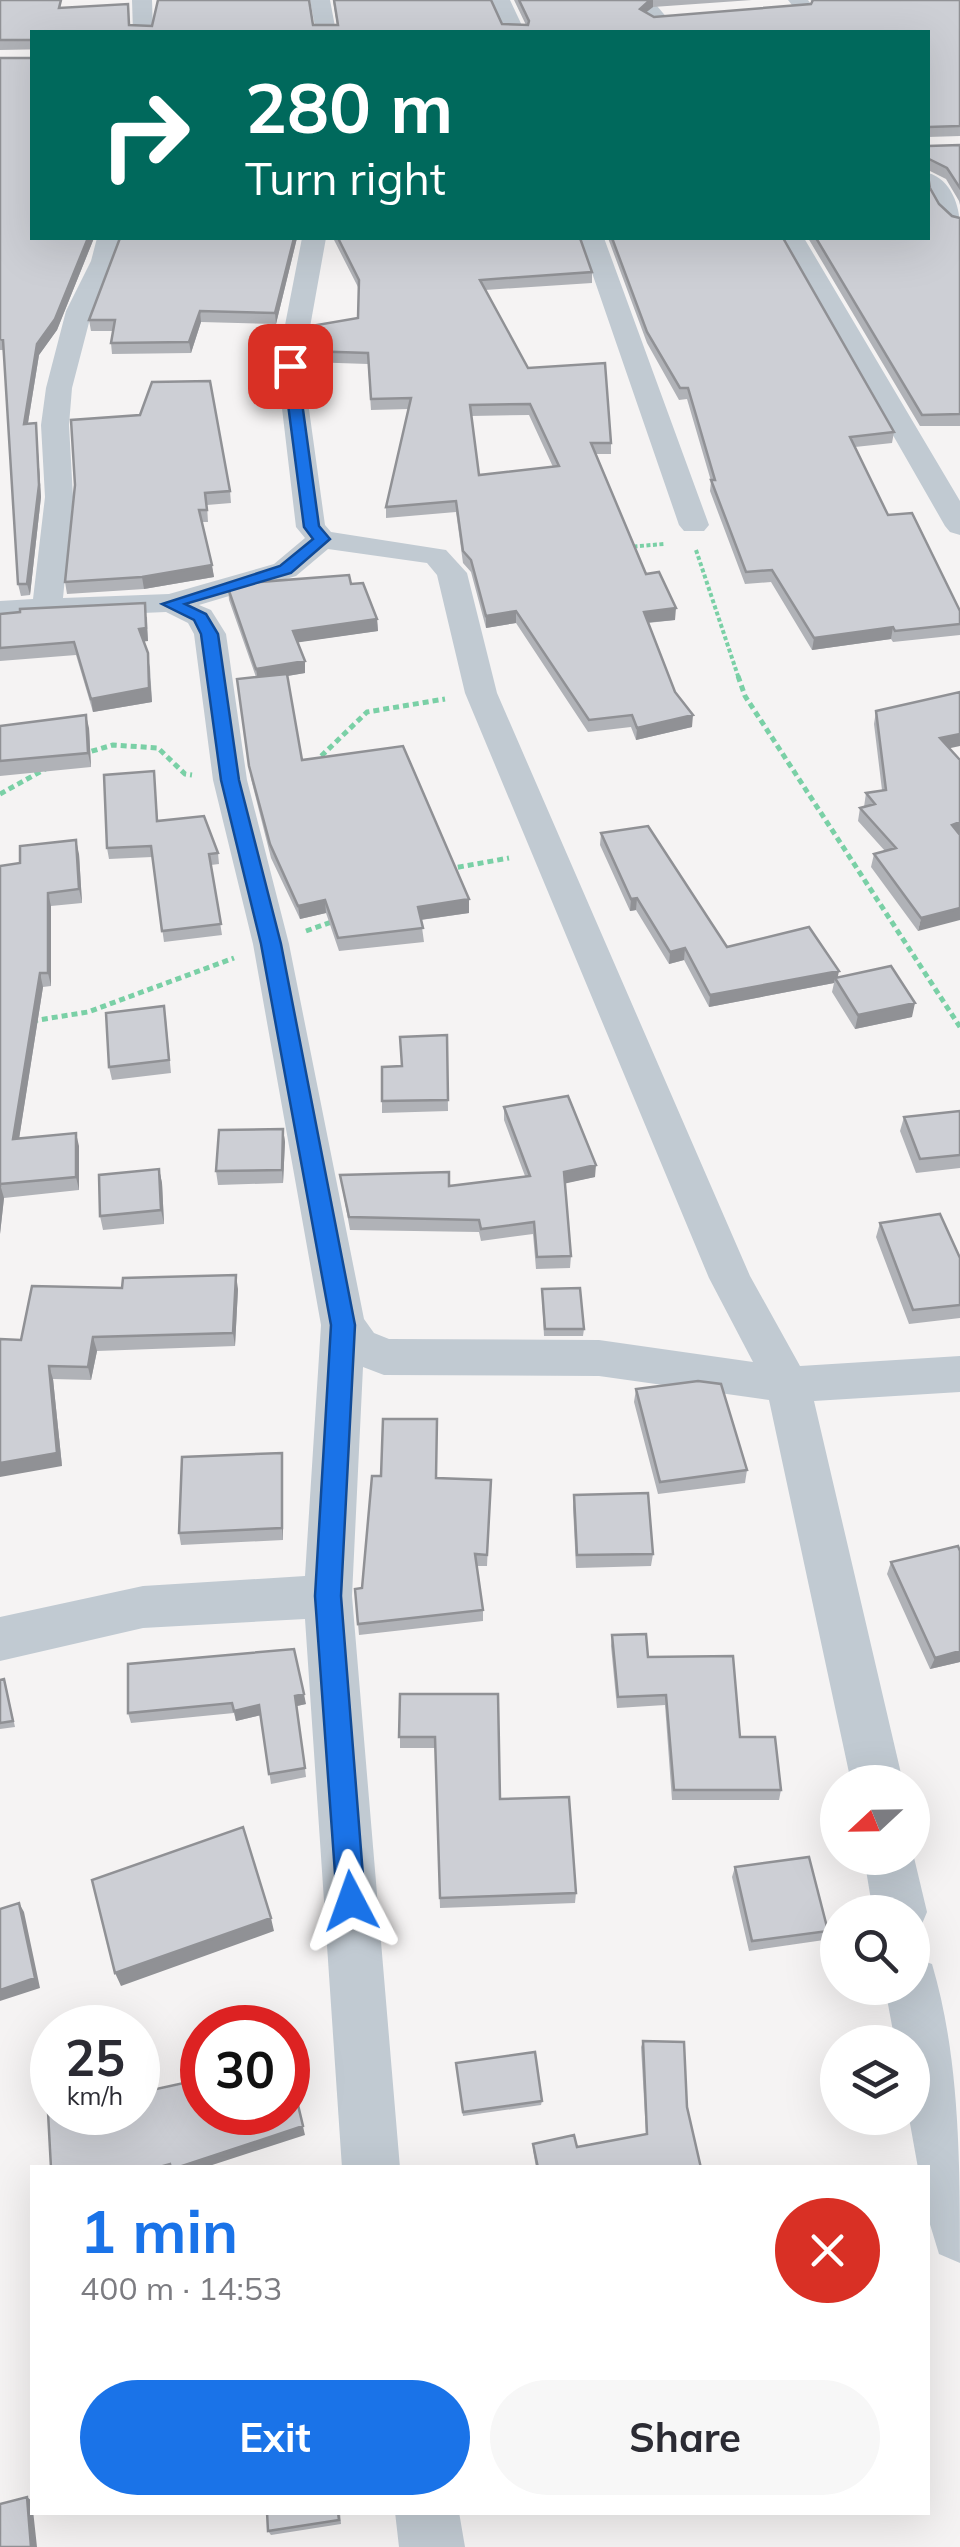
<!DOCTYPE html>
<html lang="en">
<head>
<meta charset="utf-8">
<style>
  :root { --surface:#fff; --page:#f7f7f7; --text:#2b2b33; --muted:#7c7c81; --accent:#1a73e8 }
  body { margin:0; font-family:Mulish,sans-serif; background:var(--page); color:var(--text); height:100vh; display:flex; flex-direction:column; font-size:38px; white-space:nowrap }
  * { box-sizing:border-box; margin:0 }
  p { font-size:32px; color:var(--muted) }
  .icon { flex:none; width:55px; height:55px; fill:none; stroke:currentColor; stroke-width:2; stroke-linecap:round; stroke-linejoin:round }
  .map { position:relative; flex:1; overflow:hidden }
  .side { position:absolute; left:30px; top:2165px; width:900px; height:350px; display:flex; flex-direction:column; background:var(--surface); border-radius:0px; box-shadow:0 10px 40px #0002 }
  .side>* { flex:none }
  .top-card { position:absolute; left:30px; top:30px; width:900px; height:210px; border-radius:0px; box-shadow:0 10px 40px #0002; background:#00695c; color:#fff; overflow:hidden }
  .needle { width:65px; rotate:248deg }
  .tools { position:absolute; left:820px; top:1765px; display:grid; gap:20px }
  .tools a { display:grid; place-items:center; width:110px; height:110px; border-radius:50%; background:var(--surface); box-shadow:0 10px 40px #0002; font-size:50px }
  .speed { position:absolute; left:30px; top:2005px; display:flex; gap:20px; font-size:50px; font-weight:700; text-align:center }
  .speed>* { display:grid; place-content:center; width:130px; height:130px; border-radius:50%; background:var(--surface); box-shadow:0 10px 40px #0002; line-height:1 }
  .speed small { font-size:25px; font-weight:400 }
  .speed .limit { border:15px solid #d22; background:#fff; color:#111 }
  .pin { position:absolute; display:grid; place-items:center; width:85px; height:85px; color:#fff; margin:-42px; border-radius:20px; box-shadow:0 5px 15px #0006 }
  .me { position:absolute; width:110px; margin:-55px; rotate:356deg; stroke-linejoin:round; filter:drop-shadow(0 0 8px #0008) }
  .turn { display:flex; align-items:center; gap:35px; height:210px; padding:0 50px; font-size:45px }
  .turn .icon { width:130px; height:130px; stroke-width:2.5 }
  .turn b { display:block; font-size:70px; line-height:85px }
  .round { display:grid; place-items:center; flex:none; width:105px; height:105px; border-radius:52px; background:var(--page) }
  .summary { display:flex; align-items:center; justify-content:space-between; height:170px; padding:0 50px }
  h1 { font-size:60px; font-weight:700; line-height:75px; color:var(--accent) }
  .action { display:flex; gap:20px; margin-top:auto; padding:20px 50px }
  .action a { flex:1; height:115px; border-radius:60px; background:var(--accent); color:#fff; font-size:40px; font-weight:700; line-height:115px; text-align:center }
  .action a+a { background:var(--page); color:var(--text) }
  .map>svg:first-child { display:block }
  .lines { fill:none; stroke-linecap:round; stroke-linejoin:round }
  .path-far1 { stroke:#7ad0a6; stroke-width:4; stroke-dasharray:4 2.5; stroke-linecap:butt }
  .path { stroke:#7ad0a6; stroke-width:5; stroke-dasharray:6 4; stroke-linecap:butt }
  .street { fill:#c1cad2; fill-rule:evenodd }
  .wall { fill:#b0b2b7; fill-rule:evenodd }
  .shaded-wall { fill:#909195 }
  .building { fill:#cdcfd5; stroke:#909195; stroke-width:2.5; fill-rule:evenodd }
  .route { fill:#1a73e8; stroke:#114b97; stroke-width:2.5 }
</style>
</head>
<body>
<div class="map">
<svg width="960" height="2547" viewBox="0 0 960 2547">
  <rect width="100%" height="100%" fill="#f5f3f3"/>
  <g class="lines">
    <path class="path-far1" d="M627,547l37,-3
      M696,550l43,129"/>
    <path class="path" d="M738,676l7,20 215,331
      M82,754l31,-9 45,3 27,26 7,1
      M314,763l53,-51 78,-13
      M0,794l47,-26
      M448,869l61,-11
      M306,931l31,-11
      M32,1021l56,-9 146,-54"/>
    <path class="street" d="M132,0h20l1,32h-20z
      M310,0h20l6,32h-20z
      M490,0h20l15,32h-20z
      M631,0h21l27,32h-20z
      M788,0h20l25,32h-20z
      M928,173c23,6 32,33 32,54 -22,-6 -33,-34 -32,-54z
      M97,238h24l-6,23 -23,50 -20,77 -3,37 4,72 -10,101 106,-4 105,-30 31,-26 -9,-11 -19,-161 25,-128h24l-23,128 22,159 6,7 115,18 21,23 30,120 253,583 50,90 160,-10v36l-146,9 89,381h-52l-82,-382 -170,-24 -215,-1 -21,-8 -11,229 48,572h-58l-37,-549 -162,9 -143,33v-44l143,-31 162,-10 16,-251 -68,-381 -40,-164 -19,-146 -6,-11 -22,-11 -166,7v-18l33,-2 12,-102 -4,-72 5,-37 20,-77 25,-50zM328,549l99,14 10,12 28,118 244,585 44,84 -154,-22 -210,-1 -15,-6 -10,-14 -75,-375 -42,-164 -21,-146 -15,-24 -12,-5 97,-29z
      M580,238h24l105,287 -5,6h-20l-5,-6z
      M780,238h24l156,263v34l-10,-3 -5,-6z
      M912,1849l15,63 -8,19 -7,2v-21h-39l-9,-54h48z
      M912,1957l20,7c28,94 28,200 28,299l-21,-9 -11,-36v-50h-10l-9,-50h3v-76h-17l-10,-54h27z
      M395,2512h64l6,35h-66z"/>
  </g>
  <path class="wall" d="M0,0l63,8 67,17 22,1 6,-23 155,22h24l-4,-25h158l11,24 24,1 -12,-25h238l-99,7 -7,5 8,5 157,-13 1,-3 -2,-1h150v136l-32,1v-105l-928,18z
    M0,58l32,180h62l-37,92 -18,25 -11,68h8l5,74 -11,98 -9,1 -3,-12 -14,-234h-4z
    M960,145v60l-1,-4 -13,-22 -18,-9v-24z
    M930,188l9,16 13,12 8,2v208h-40l-112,-188h120z
    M297,238l-21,86 -75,-2 -10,31 -79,1 -1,-11 2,-12h-22l-2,-11z
    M333,238h247l12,34v11l-107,7 43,78 83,75v11h-16l51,120 29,46 -27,3 27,69 17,35 -56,13 -5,-13 -43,5 -72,-109 -30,5 -15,-56 -8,-9 -7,-51 -70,6v-11l23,-98 -38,1 -3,-46 -60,-2 -1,-11 51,-33 1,-29zM529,415l24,52 -74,8 -8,-59z
    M608,238h175l111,194 -2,11 -37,4 33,68 72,96v24l-67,7 -2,-3 -79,11 -41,-68 -26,2 -35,-93 1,-10 -24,-82 -8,1 -32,-57z
    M140,415l90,76 1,12 -24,2 1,17h-6l12,55 -70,12 -77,5 -2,-12z
    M351,584l26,35 1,12 -81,11 8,19v12l-18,3 15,84 167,139v14l-48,7 3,22 -85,9 -13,-38 -26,6 -29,-61 -20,-79 -14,-100 19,-2 -27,-77 -1,-12z
    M0,614l147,3 1,24h-5l7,26 2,35 -59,10 -17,-57 -76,6z
    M876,711l73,37 11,12 -42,171 -47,-64 3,-13 11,-3 -27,-30 2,-13 4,-1 2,-14 16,-3 -8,-66z
    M0,726l89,2 2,39 -91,9z
    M154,771l4,50 60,32 1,11 -8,1 11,70 -58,7 -12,-85 -43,2 -2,-11z
    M601,833l126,114 111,30 74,40 -57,12 -23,-37 2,-9 -125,24 -25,-47 -15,4 -33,-54 -6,1 -30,-66z
    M79,854l3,49 -31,3v80l-8,1 -24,151 60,8v44l-75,8 -4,36v-368z
    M166,1020l5,53 -59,7 -3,-13z
    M447,1035l1,76 -66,2v-46l20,-1z
    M504,1107l91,70 -30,6 6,73 -1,12 -34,1 -3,-35 -52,7 -2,-9 -129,-2 -10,-55 109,11 76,-10 -21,-56z
    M960,1111v57l-44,5 -16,-42 4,-14z
    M283,1129l2,13 -2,41 -65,2 -2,-14z
    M159,1169l3,14 2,41 -61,6 -3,-14z
    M880,1223l80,35v60l-51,6 -33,-87z
    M238,1289l-3,57 -138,5 -6,29 -38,-1 9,87 -41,-126z
    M542,1296l42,33 -1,7h-39z
    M636,1389l111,81 -2,13 -87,11 -24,-92z
    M283,1465v75l-102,5 -2,-12z
    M437,1478l54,2 -4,86h-10l6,44v11l-124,14 -4,-46 7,-1z
    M574,1495l79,59 -2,12 -75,2 -3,-61z
    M960,1551v111l-30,7 -43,-95 4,-12z
    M612,1635l36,22 133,133 -2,10h-107l-7,-95 -48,3 -6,-62z
    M128,1664l178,40 -9,2 9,71 -35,7 -10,-69 -25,6 -2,-8 -103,10 -3,-10z
    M0,1680l6,5 9,42 -15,2z
    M400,1694l100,105 76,94 -1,10 -135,5 -5,-160h-35z
    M735,1867l93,64 -4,9 -75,11 -17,-74z
    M643,2041l44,66 14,61h-165l-3,-18v-6l44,3 69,-13 -5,-87z
    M456,2063l86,38 -1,4 -78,11z
    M267,2512h73l1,12 -70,11 -3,-4z"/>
  <path class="shaded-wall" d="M650,0h3v7l-14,11 1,-9z
    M88,238h6l-37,92 -18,25 -13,80 -2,-11 13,-80z
    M294,238h3l-21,86 -1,-11z
    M200,311l1,11 -10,31 -2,-11z
    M36,423l5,74 -11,98 -3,-11z
    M212,565l2,12 -70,12 -2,-12z
    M145,603l3,38 -7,1 -2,-13z
    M676,608l-1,12 -32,3 1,-11z
    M516,611v12l-30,5v-12z
    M377,619l1,12 -84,12 -1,-12z
    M893,627l-2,12 -79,11 2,-12z
    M148,653l4,49 -59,10 -2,-13z
    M305,661v12l-47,8 -2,-12z
    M86,715l3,13 2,39 -3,-14z
    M693,715l-1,12 -56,13 1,-12z
    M960,734v12l-23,5 3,-13z
    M960,822v12l-8,-9z
    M76,840l3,14 3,49 -3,-14z
    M48,893l3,13v80l-3,-13z
    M637,898l-1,12 -6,1 1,-12z
    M469,899v14l-50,7 -1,-13z
    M325,900l1,13 -26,6 -2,-13z
    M960,908v12l-42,11 3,-13z
    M685,948l-1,12 -15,4 1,-12z
    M839,971l-2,10 -2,-3 -1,5 -125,24 1,-12z
    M40,973l3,14 -26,165 -4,-13z
    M915,1003l-3,14 -57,12 3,-14z
    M283,1129l2,13 -2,41 -1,-13z
    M76,1133l3,13v44l-3,-13z
    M596,1165l-1,12 -32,7 1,-12z
    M159,1169l3,14 2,41 -3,-14z
    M0,1184l4,14 -4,36z
    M236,1275l2,14 -3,57 -2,-13z
    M93,1337l4,14 -6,29 -3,-13z
    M49,1366l4,13 9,87 -62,11v-14z
    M282,1453l1,12v75l-1,-12z
    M960,1651v11l-30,7 5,-11z
    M304,1694l2,10 -9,2 9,71 -11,-81z
    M259,1705l2,10 -25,6 -2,-10z
    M19,1903l5,9 16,76 -40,13v-11z
    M271,1918l3,13 -153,55 -6,-13z
    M288,2062l17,73 -102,33h-27z
    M27,2497l5,4 5,46h-6z"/>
  <path class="building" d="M0,0h61l-2,8 69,-4 1,21 23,1 6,-26h151l4,25h25l-4,-25h157l11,24 26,1 1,-4 -10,-21h131l-10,9 14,8 157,-13 2,-4h147v126l-32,1v-95h-896v8h-32z
    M0,58h32v180h56l-33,81 -18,25 -13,80 12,-1 3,62 -12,99h-9l-15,-244 -3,-1z
    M960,145v43l-13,-20 -18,-9 -1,5v-18z
    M928,176l2,12 9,16 13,12 8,2v196l-38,1 -106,-177h112z
    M120,238h174l-19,75 -75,-2 -11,31 -78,1 4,-23h-26z
    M338,238h242l12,34 -112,8 48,88 77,-5 6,80h-20l55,131 13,-2 17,36 -32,4 31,80 18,23 -56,13 -5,-13 -43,5 -73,-109 -30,5 -15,-56 -8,-9 -7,-50 -70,6 25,-109 -40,1 -3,-46 -61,-2 4,-25 47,-8 1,-38zM530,404l29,62 -80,9 -9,-70z
    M612,238h171l111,194 -44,5 38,78 24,-2 48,98v13l-65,7 -2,-4 -79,11 -42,-68 -26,2 -35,-92h4l-27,-92h-8l-33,-56z
    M210,381l20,110 -25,2 2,17h-8l13,55 -70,12 -77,5 10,-97 -4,-65 69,-5 12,-33z
    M349,575l2,9 12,-1 14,36 -84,12 12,30 -49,8 -28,-81 18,-5z
    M145,603l1,25 -7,1 9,24 1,35 -58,11 -17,-57 -74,6v-34l20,-2v-3z
    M287,674l15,86 101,-14 66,153 -51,8 5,21 -85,10 -13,-38 -27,6 -28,-62 -21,-78 -12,-87z
    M960,692v42l-20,4 20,22v62l-8,3 8,10v73l-39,10 -47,-64 22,-6 -36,-40 15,-4 -9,-11 20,-3 -10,-79z
    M86,715l2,38 -88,8v-35z
    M154,771l3,50 47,-5 14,37 -9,1 12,70 -59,7 -11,-85 -44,2 -3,-73z
    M648,826l79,121 82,-20 30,44 -129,24 -25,-47 -15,4 -33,-54 -6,1 -30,-66z
    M76,840l3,49 -31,4v80h-8l-27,166 63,-6v44l-76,7v3v-321l20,-3v-17z
    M891,966l24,37 -57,12 -23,-37z
    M164,1006l5,54 -60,7 -3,-54z
    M447,1035l1,65 -66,1v-34l20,-1 -2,-29z
    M568,1096l28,69 -32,7 7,84 -34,1 -3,-35 -53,7 -2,-9 -130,-3 -9,-42 109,-3v14l81,-10 -26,-69z
    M960,1111v44l-40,4 -16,-42z
    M283,1129l-1,41 -66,1 3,-41z
    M159,1169l2,41 -61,6 -1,-41z
    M940,1214l20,44v47l-47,5 -33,-87z
    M236,1275l-3,58 -140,4 -5,30 -39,-1 8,87 -57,10v-124l21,1 11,-54 90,2 1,-10z
    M580,1288l4,41h-39l-3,-40z
    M698,1381l23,3 26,86 -87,12 -24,-93z
    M383,1419h54l-1,59 55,2 -4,75 -12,-1 8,56 -125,14 -3,-35 7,-1 10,-112h9z
    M282,1453v75l-103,5 3,-76z
    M648,1493l5,61 -76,1 -3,-60z
    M958,1546l2,5v100l-25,7 -44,-96z
    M646,1634l2,23 85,-1 7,81h35l6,53h-107l-8,-95 -48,2 -6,-62z
    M294,1649l10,45 -9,2 10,72 -36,6 -10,-69 -25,6 -2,-8 -104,10v-49z
    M4,1679l9,42 -13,2v-43z
    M400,1694h98l2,105 69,-2 7,96 -136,5 -5,-161h-36z
    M243,1827l28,91 -156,55 -23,-93z
    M809,1857l19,74 -76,10 -17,-74z
    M19,1903l16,75 -35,12v-81z
    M643,2041l41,1 3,65 14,61h-163l-5,-24 41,-9 3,12 70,-13z
    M535,2052l7,49 -79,11 -7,-49z
    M288,2063l15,63 -127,42h-5l-1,-4 -14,4h-105l-3,-56h90v-19l64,-14v33h86z
    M27,2497l4,50h-31v-43z
    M267,2512h71l1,8 -71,11z"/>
  <path class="route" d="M290,362l7,4 22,160 11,13 -39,34 -106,31 21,10 12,20 21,146 42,164 74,381 -14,271 24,305 -4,10 -10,4 -10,-4 -4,-10 -22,-305 16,-271 -70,-381 -40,-164 -20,-146 -7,-14 -32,-16 118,-38 33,-27 -9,-12 -21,-161z"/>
</svg>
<div class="tools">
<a><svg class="needle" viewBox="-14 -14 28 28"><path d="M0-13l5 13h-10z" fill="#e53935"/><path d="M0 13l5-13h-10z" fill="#7c7c81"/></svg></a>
<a><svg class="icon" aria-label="search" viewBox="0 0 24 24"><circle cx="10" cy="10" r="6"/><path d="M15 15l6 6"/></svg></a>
<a><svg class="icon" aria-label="layers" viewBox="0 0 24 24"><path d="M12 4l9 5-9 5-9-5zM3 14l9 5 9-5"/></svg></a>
</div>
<div class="speed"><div>25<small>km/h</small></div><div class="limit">30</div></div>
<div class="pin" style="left:290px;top:366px;background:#d93025"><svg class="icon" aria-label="arrive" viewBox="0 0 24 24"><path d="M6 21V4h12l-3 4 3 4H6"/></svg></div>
<svg class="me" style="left:351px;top:1901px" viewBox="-20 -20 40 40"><path d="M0-17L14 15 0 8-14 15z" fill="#1a73e8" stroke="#fff" stroke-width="4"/></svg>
<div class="top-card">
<div class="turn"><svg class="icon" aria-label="right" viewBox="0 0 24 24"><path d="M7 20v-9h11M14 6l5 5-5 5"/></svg><div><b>280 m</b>Turn right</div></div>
</div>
<section class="side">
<div class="summary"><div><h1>1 min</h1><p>400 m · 14:53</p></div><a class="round" style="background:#d93025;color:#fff"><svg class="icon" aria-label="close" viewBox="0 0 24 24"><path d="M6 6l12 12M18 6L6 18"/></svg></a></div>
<div class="action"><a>Exit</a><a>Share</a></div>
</section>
</div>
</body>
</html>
